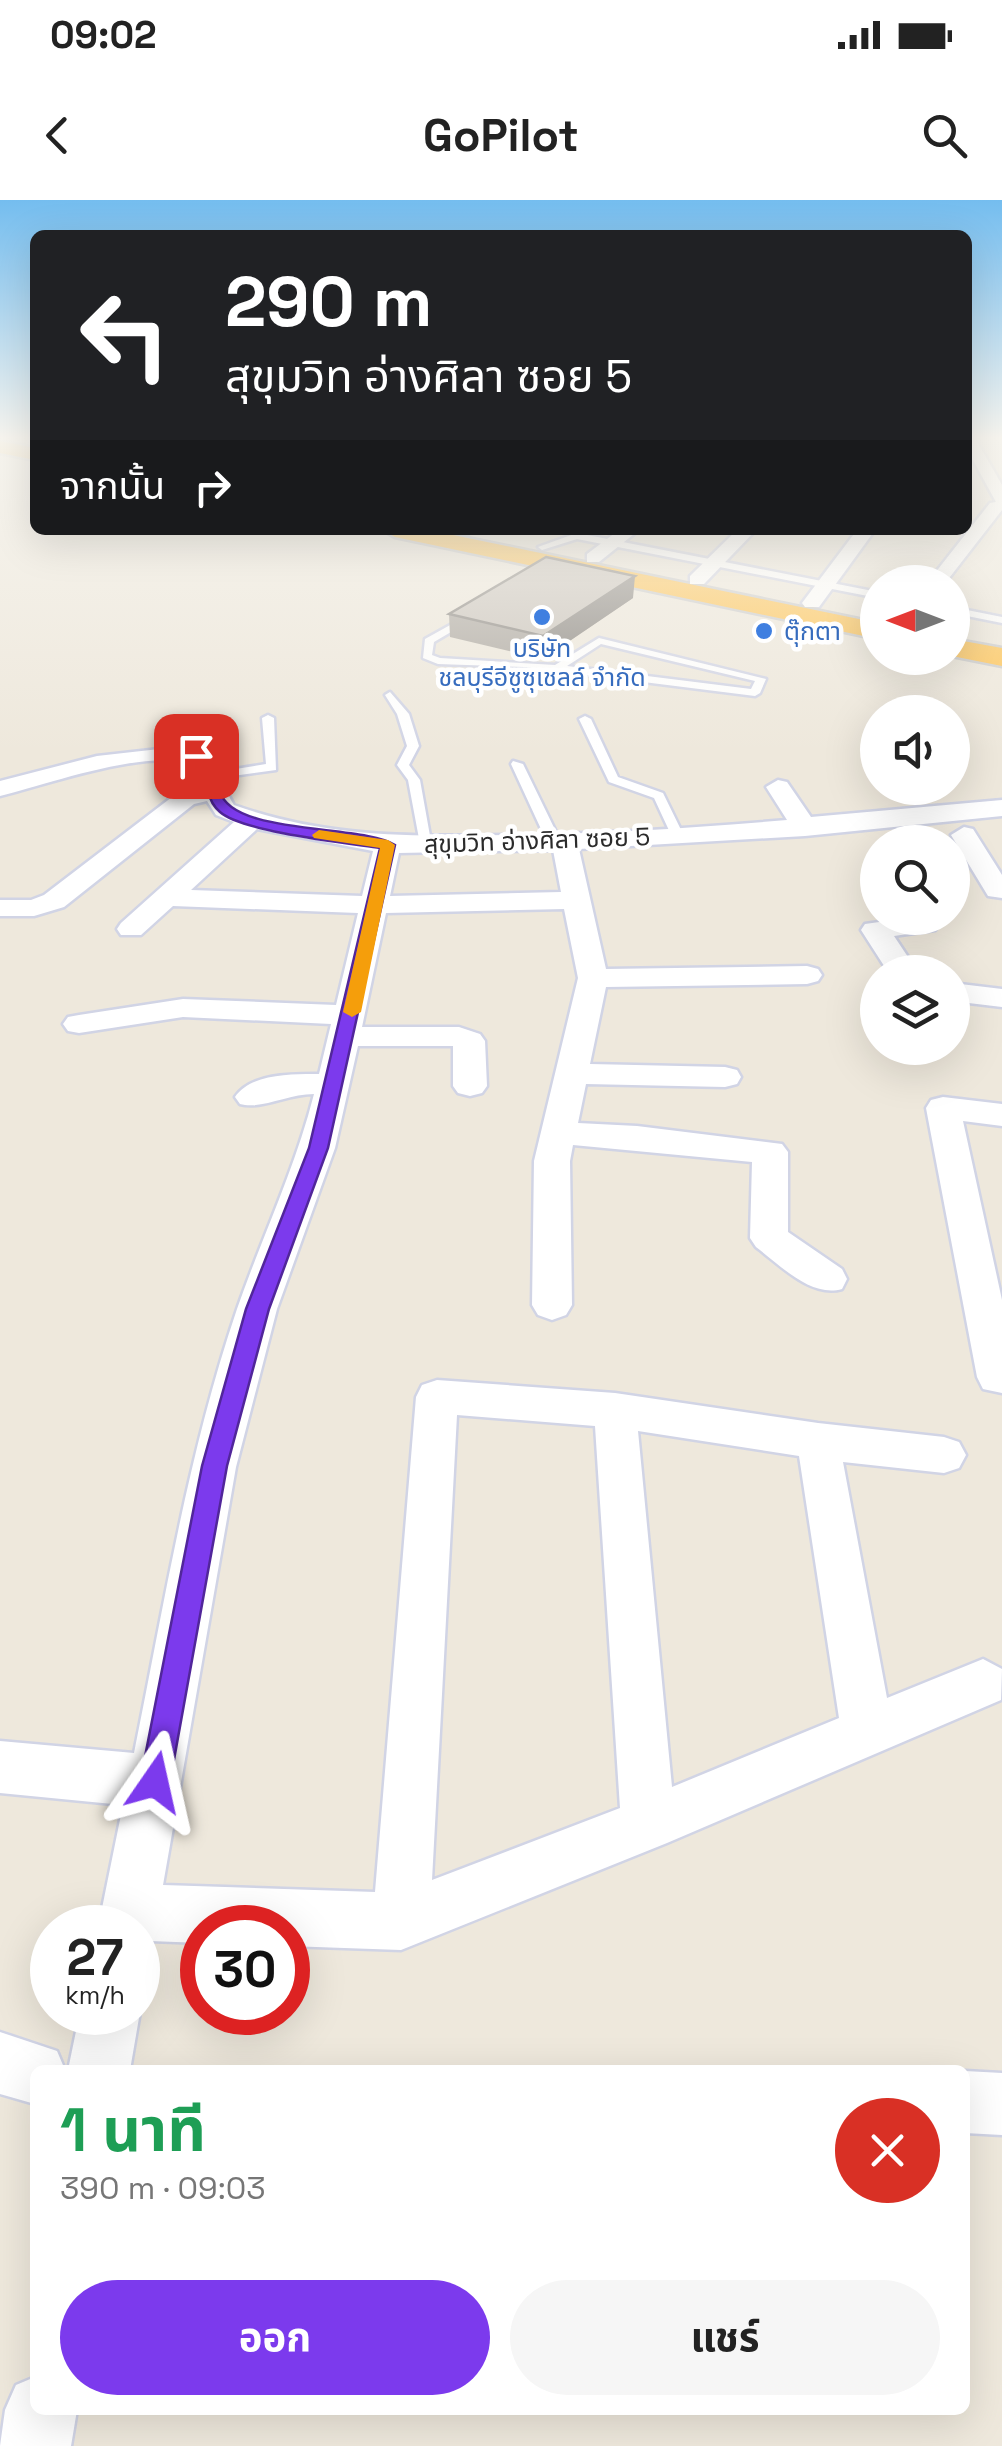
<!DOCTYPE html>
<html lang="th">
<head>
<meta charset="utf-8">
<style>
  :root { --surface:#fff; --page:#f6f6f6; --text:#222; --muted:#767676; --accent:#7c3aed }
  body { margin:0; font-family:"Space Grotesk","Noto Sans Thai",sans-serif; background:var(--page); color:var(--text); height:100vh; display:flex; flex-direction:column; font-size:38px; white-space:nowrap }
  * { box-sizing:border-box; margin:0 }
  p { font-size:32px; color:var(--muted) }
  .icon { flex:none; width:55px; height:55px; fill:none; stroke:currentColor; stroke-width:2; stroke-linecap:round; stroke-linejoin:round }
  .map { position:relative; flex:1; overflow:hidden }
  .details { position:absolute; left:30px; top:1865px; width:940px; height:350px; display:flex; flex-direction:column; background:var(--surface); border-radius:15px; box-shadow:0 10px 40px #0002 }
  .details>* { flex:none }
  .top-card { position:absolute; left:30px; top:30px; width:942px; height:305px; border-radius:15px; box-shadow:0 10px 40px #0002; background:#202124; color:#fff; overflow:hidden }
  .needle { width:65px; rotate:270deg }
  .buttons { position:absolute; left:860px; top:365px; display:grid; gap:20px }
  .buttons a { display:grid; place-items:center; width:110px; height:110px; border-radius:50%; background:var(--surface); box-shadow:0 10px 40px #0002; font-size:50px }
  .speed { position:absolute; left:30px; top:1705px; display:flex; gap:20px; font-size:50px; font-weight:700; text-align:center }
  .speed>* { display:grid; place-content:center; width:130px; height:130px; border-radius:50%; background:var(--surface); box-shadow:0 10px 40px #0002; line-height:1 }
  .speed small { font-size:25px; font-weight:400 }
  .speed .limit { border:15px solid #d22; background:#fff; color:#111 }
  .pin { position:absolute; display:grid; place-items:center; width:85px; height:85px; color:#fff; margin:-42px; border-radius:20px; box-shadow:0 5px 15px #0006 }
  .me { position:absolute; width:110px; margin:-55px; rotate:11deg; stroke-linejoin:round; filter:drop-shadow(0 0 8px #0008) }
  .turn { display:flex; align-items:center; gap:35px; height:210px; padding:0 30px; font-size:45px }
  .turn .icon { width:130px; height:130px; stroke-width:2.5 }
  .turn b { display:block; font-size:70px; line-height:85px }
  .then { display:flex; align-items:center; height:95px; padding:0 30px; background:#0003; gap:20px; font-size:38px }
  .round { display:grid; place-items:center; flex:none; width:105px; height:105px; border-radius:52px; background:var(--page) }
  .summary { display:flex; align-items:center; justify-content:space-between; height:170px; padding:0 30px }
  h1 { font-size:60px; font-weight:700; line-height:75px; color:#1e9e55 }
  .button { display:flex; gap:20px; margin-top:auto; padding:20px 30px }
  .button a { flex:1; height:115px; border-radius:60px; background:var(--accent); color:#fff; font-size:40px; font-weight:700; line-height:115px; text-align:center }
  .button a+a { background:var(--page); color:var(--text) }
  .status { display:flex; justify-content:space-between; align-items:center; height:70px; padding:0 50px; background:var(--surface); direction:ltr }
  .status svg { height:28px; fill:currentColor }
  header { display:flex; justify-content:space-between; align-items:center; height:130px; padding:0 30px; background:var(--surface); font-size:45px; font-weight:700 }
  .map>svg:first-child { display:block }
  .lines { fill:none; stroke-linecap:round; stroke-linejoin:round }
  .service-casing { stroke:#d1d4e5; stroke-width:5 }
  .minor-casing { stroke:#d1d4e5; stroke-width:5 }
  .trunk-casing { stroke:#ccc; stroke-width:5 }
  .service { fill:#fff; fill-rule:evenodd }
  .minor { fill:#fff; fill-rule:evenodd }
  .trunk { fill:#fec455; fill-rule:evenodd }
  .wall { fill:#aea9a2 }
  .shaded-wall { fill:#8d8984 }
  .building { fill:#cac4bc; stroke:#8d8984; stroke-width:2.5 }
  .route { fill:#7c3aed; stroke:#51269a; stroke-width:2.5 }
  .slow { fill:#f59e0b }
  .shop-dot { fill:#3f7fe0; stroke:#fff; stroke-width:4 }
  .labels { text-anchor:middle; stroke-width:9; stroke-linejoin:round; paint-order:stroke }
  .far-shop-label { font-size:25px; fill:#366cbe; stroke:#fff; text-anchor:start }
  .far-street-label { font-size:25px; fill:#2b2b2b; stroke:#fff }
</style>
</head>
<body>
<div class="status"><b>09:02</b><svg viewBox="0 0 49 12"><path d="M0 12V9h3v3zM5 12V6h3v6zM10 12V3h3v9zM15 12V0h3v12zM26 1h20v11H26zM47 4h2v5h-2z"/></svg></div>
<header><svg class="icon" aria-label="back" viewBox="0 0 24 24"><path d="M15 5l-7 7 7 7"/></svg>GoPilot<svg class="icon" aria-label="search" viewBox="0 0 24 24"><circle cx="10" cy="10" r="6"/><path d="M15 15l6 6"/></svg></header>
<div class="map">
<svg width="1002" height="2246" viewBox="0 0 1002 2246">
  <rect width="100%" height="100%" fill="#eee8dc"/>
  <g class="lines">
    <defs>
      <path id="service" d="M464,330h10l-6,4z
        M577,333l301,59v6l-301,-59 -35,11 -4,-3z
        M952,407l50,10v6l-50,-10z
        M470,414l3,5 -39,23 -2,13 8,3 115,7 44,-27 167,41 -6,14 -5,3 -231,-29 -86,-3 -15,-6 2,-19zM601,444l154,37 -4,8 -184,-23z
        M390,492l19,22 10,32 -10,19 11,15 12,67 -12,-3 -12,-64 -11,-15 10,-19 -10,-32 -12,-19z
        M268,515l6,3 2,52 -65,9v-6l55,-9 -4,-46z
        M585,516l6,3 27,58 45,16 21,43 -1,3h-10l-19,-41 -45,-16 -30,-63z
        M513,561l10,3 38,78 -2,3 -12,-3 -36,-78z"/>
      <path id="minor" d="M968,238h7l27,47v25l-56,72h-18l62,-79 6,-1 -28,-51z
        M619,330h20l-40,32h-12v-8z
        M737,330h19l-52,54h-14v-8z
        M857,330h18l-56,77h-14l-3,-4z
        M177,547c70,8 33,21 57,58 89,32 178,32 271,30 94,-1 188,-7 282,-15l-21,-33 12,-7 9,2 24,35 191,-17v16l-197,20 -226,13 27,120 201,-3 11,3 4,6 -4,6 -11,3 -201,3 -16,77 135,3 12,3 4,7 -4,7 -12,3 -139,-3 -8,39 59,3 145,18 6,8v80l54,37 5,10 -5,10c-31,9 -62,-24 -86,-42l-6,-9 2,-76 -179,-17 -3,16 2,144 -6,10 -14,5 -14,-5 -6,-10 2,-144 44,-183 -14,-69 -178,4 -24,114h97l21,7 5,7 2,45 -5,7 -12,3 -12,-3 -5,-7v-40h-95l-23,102 -58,161 -41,158 -73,418 212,7 41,-495 6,-12 15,-5 178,13 203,30 126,14 15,5 7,13 -7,13 -15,5 -101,-11 44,236 96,-39 19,10 -1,31 -334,143 -266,107 -113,-4v-18h-86v15l-52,-2 -3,7 -9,4v-24h-40l25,-123 -123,-12v-52l134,12c30,-148 54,-300 103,-444 25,-72 58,-140 77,-215 -27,0 -53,16 -74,10l-5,-7c16,-24 59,-23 84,-23l12,-50 -148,-7 -104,16 -11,-2 -5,-7 5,-7 11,-2 104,-16 153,6 22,-92 -185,-7 -32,29h-20l-4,-6 4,-6 113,-101 -18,-7 -9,-14 -13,3 -130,103 -30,9h-34v-16h31l13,-5 132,-101 25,-7 2,-18c-41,-27 -157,16 -203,27v-15l97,-25zM257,629l116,22 -11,45 -171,-6zM553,650l8,42 -171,4 9,-43zM457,1215l138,11 25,382 -188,72zM638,1231l161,25 40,262 -167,69z
        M964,627l9,2 29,46v23l-14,-2 -37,-61z
        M908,718h28l3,6 -4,6 -41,6 24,36h-30l-27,-42 4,-6z
        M952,783l50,6v18l-50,-6z
        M943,897l59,7v22l-39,-5 39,179v93l-19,-4 -6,-12 -51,-269 5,-8z
        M138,1806l2,6 -10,58h-62l12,-58h58z
        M0,1832l57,19 8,19h-30v34l-35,-10z
        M965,1871l37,2v62l-37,-2z
        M35,2177v33h42l-6,36h-71l5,-36 11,-25z"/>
      <path id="trunk" d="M0,241l35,7v12l-35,-7z
        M383,330h46l449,93v16l-483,-102z
        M952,439l50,9v18l-50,-10z"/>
    </defs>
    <use href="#service" class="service-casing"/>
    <use href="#minor" class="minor-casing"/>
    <use href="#trunk" class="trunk-casing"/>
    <use href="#service" class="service"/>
    <use href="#minor" class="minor"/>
    <use href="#trunk" class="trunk"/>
  </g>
  <path class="wall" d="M633,398l-90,61 -93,-22 -1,-23z"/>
  <path class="shaded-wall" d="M635,376l-2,22 -90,61v-23z"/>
  <path class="building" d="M546,357l89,19 -92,60 -94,-22z"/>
  <linearGradient id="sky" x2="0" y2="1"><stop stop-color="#74bdef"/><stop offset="0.43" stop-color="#f7f5ef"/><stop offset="1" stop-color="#f7f5ef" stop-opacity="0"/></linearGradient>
  <rect width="1002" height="553" fill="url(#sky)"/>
  <path class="route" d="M196,552l26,15c0,7 -3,18 -2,24 11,45 144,33 175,54l-67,303 -59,161 -42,157 -57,316 -5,11 -10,5 -11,-5 -4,-11 62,-316 44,-157 63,-161 71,-300c-34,-5 -137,-16 -160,-36 -14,-12 -13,-27 -11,-43l-19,-13z"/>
  <path class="slow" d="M319,630l69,10 7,5 -34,167 -9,5 -9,-5 37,-164 -66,-10 -2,-3z"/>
  <g class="shop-dot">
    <circle cx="542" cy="417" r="10"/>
    <circle cx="764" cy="431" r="10"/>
  </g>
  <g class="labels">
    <g class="far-shop-label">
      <text x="784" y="440">ตุ๊กตา</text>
      <text x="542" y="457" text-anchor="middle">บริษัท<tspan x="542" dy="29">ชลบุรีอีซูซุเชลล์ จำกัด</tspan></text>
    </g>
    <g class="far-street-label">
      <text transform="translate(537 640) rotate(-2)" y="9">สุขุมวิท อ่างศิลา ซอย 5</text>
    </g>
  </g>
</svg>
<div class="buttons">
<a><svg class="needle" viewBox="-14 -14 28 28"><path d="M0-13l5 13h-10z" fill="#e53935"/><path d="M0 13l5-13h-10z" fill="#767676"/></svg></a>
<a><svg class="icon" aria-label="sound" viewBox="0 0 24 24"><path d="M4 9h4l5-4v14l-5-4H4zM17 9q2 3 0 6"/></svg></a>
<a><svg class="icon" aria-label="search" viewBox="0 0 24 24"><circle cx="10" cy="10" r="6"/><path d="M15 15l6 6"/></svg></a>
<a><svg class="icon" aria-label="layers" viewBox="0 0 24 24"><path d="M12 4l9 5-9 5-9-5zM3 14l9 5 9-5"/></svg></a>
</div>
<div class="speed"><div>27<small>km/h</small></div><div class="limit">30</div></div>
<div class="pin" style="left:196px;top:556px;background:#d93025"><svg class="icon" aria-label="arrive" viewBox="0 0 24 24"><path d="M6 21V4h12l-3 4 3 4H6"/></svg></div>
<svg class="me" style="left:155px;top:1582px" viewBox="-20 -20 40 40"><path d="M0-17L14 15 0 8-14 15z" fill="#7c3aed" stroke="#fff" stroke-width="4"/></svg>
<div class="top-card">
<div class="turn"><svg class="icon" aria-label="left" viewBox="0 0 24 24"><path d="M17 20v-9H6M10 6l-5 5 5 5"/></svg><div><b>290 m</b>สุขุมวิท อ่างศิลา ซอย 5</div></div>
<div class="then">จากนั้น<svg class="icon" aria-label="right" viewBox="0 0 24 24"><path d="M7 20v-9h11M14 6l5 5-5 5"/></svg></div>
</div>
<section class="details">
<div class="summary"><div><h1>1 นาที</h1><p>390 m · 09:03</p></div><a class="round" style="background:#d93025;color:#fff"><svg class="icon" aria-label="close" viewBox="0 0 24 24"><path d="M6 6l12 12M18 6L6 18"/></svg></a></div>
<div class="button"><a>ออก</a><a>แชร์</a></div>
</section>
</div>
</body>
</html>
